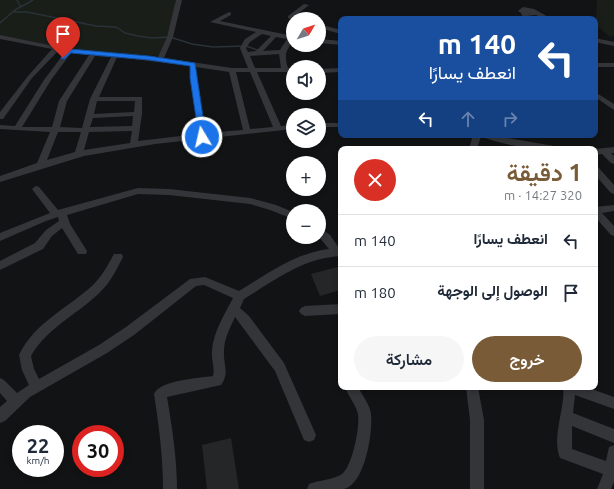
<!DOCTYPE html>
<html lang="ar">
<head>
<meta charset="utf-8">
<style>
  :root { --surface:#fff; --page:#f6f6f7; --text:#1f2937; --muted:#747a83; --line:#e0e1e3; --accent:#795b37 }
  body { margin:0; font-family:Ubuntu,Vazirmatn,sans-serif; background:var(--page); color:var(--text); direction:rtl; height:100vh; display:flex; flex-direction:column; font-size:15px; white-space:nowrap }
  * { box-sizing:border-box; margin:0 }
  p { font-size:13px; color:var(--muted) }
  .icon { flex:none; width:22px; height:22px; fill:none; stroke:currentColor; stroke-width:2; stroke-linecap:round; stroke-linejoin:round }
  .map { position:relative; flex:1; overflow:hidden; direction:ltr }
  .side { position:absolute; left:338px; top:146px; width:260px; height:244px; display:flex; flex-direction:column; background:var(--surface); border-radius:8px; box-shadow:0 2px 6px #0003; direction:rtl }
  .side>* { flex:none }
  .banner { position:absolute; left:338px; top:16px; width:260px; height:122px; border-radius:8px; box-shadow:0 2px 6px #0003; direction:rtl; background:#1a4fa0; color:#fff; overflow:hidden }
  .needle { width:26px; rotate:51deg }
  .tools { position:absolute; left:286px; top:12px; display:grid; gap:8px }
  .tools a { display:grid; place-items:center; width:40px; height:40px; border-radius:50%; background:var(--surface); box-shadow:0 2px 6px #0003; font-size:20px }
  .speed { position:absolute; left:12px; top:425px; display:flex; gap:8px; font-size:20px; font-weight:700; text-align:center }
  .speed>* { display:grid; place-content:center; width:52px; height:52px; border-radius:50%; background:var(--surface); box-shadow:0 2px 6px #0003; line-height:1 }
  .speed small { font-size:10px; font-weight:400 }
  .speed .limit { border:6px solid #d22; background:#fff; color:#111 }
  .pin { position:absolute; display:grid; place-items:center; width:34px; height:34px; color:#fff; margin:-41px -17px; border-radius:50% 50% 50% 0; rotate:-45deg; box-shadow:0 0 4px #0007 }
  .pin .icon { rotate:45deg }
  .me { position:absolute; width:44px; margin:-22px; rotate:351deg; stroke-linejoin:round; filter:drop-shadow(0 0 3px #0008) }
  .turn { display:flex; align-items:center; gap:14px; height:84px; padding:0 16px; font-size:18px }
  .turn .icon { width:52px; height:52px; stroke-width:2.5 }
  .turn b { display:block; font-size:28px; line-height:34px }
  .lanes { display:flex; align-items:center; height:38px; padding:0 16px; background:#0003; justify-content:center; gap:20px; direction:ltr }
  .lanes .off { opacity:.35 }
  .round { display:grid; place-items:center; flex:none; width:42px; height:42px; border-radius:21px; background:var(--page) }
  .head { display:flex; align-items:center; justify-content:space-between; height:68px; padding:0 16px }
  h1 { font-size:24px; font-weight:600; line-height:30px; color:var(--accent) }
  .cta { display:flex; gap:8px; margin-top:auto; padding:8px 16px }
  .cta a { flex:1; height:46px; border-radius:24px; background:var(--accent); color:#fff; font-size:16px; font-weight:600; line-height:46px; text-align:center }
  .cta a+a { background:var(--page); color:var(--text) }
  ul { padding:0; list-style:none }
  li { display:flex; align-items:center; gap:12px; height:52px; padding:0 16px; border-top:1px solid var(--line) }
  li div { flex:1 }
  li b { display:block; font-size:15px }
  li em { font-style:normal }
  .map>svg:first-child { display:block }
  .green { fill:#191e19 }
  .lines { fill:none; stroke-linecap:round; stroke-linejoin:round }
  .stream { stroke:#293237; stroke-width:1.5 }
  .building { fill:#252628 }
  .minor { fill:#343539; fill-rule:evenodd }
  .tertiary { fill:#343539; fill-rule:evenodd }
  .route { fill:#1a73e8; stroke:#114b97 }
</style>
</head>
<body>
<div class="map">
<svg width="614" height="489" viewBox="0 0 614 489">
  <rect width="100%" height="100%" fill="#121314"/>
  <path class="green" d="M0,0h179l-19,56 -85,-6 -75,-15z
    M597,0h17v36l-4,1 -12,-10 -2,-9z"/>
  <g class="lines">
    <path class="stream" d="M17,0l3,6
      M13,12h14l69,14 20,1 9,6 13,3 14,2 18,-1 22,7 21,3 33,-1 14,5
      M0,23l15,-13 18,-10"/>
  </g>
  <path class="building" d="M341,266v24l-21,6 -9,-22z
    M231,438l8,51h-32l-5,-44z"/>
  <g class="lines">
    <path class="minor" d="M176,0h6l-9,37 -9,21 68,10h16l-8,-20 5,-9 11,-7 -46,-10 19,-10 2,1v2l-11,6 73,15c0,13 -12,11 -5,32h5v4h-36l24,54 12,-1v4l-138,15 -71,12 -84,26v-6l37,-13 13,-31 -50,-3v-4l15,1 29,-46 21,-28 -7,-1 -26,27 -29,41h-3v-7l28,-36 24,-27 -52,-10v-4l74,15 84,7 9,-20zM262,34l9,2 -15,15 -8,1 -2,-4 4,-6zM276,37l11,2 -7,11 -17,1zM71,53l18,2 -30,46 -7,26h-30l29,-47zM279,54l2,14h-26l-5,-12zM95,56l16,1 -21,42 -8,29 -22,-1 7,-26zM117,57l73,9v11l8,57 -60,7 4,-27v-17h-43zM196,67l33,5 14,58 -38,3 -9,-56zM236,72h14l23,55 -23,2zM97,101h38l-1,11 -40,2zM133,116l-1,10 -42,1 3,-9zM132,131l-2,12 -46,7 5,-18zM58,132h23l-6,20 -28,8z
      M304,4l5,1 -15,12 4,2h-5v1l-5,-2v-2z
      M524,11l2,1 4,7h-6l-3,-6z
      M319,24l22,6v4l-22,-6z
      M319,39l22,2v4l-22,-2z
      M595,63h19v4h-19z
      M341,68v4l-22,1v-4z
      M595,92l19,12v6l-19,-13z
      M319,123h22v4h-22z
      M473,135c27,0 54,7 81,11l4,3c-23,0 -56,-3 -77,-13l-4,13h-8z
      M614,147v6h-3l3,3v8l-3,-1 -9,-9 -7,1v-6z
      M595,166l3,1 16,18v9l-3,-1 -16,-18z
      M36,186l3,1 19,23 80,-22 31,1 81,9 26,7 17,7v7l-23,-9 -20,-6 -81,-9 -31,-1 -71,21 3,9 17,27 -1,3h-8l-16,-26 -10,8 -9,13 -43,21v-9l35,-18 11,-13 13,-9 -1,-4 -12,4 -46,20v-8l50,-20 -18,-24z
      M614,205v6l-12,2 12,13v10l-3,-1 -16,-18v-10z
      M319,227l11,8 9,13h2v8c-38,2 -66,24 -97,43l-4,9 9,8 35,47 32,72 -2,5 -5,2 -5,-2 -29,-69 -40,-54c-5,11 -11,22 -11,34 -1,13 6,22 -3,34l-54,12c5,30 10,61 10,92h-14c0,-32 -4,-63 -9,-95 6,-14 45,-16 59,-18 2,-9 -2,-17 -1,-25 1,-19 13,-37 21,-53l-29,-13 -8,1 -62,49 -27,18 -77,44 -25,24 -5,2v-16l7,-6 -7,-8v-15l4,2 13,13 12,-8 -7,-15 -3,-15c15,-32 49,-47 74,-70 9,-9 15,-20 21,-31h8l1,3c-6,11 -11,23 -20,32 -22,24 -55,37 -72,67l3,13 5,10 60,-34 27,-18 64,-48 15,-2 34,14c28,-17 56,-38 90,-42l-10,-12z
      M341,304v10l-36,2 -4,-2 -2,-3 2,-3 4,-2z
      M345,387h13c4,8 13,19 13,28 2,17 -6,69 -27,74 -11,0 -26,0 -37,0l2,-5c10,-4 24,-4 33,-10 10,-7 18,-46 16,-59 -1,-9 -10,-19 -13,-28z
      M466,387h12l6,33v69h-14v-69z
      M563,387h23l28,10v12l-39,-14 -2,18 41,16v14l-42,-17v23l34,12 3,-14 5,-2v37l-3,7h-14l6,-15 -43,-16c-9,-21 6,-52 3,-71z"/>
    <path class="tertiary" d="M523,7l11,2 18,10h-9l-7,-4 -10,1 -8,-5z
      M595,38l19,4v4l-19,-4z"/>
  </g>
  <path class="route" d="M70,49l79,7 46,7 11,74 -4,2 -3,-2 -9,-59v-12l-41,-6 -78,-7 -6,6h-4v-2z"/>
</svg>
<div class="tools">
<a><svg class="needle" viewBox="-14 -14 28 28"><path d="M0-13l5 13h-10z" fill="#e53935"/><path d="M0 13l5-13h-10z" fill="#747a83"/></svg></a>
<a><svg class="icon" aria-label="sound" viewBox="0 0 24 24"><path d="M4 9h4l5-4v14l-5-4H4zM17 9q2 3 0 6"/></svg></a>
<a><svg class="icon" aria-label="layers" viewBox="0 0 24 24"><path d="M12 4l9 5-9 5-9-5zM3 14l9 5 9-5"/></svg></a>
<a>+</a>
<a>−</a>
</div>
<div class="speed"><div>22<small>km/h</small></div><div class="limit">30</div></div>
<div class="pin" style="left:63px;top:58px;background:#d93025"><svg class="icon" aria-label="arrive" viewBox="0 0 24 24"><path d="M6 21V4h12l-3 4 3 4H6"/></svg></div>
<svg class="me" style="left:202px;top:137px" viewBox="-20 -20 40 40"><circle r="17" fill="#1a73e8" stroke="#fff" stroke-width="3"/><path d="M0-11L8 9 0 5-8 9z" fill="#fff"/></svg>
<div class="banner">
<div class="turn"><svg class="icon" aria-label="left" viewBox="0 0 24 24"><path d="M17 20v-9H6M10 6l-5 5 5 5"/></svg><div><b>140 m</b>انعطف يسارًا</div></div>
<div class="lanes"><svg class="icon" aria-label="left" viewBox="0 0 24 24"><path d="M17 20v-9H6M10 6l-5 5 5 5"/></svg><svg class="icon off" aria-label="ahead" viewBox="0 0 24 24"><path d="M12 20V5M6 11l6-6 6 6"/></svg><svg class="icon off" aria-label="right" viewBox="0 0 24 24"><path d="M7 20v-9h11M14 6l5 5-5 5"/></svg></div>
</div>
<section class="side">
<div class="head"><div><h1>1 دقيقة</h1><p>320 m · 14:27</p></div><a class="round" style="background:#d93025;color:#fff"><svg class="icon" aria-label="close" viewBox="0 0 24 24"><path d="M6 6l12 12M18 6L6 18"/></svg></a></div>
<ul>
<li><svg class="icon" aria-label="left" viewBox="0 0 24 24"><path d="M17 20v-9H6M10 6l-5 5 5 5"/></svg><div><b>انعطف يسارًا</b></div><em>140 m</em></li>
<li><svg class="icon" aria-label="arrive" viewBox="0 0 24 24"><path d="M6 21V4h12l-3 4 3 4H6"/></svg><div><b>الوصول إلى الوجهة</b></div><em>180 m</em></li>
</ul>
<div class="cta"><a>خروج</a><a>مشاركة</a></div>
</section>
</div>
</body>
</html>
